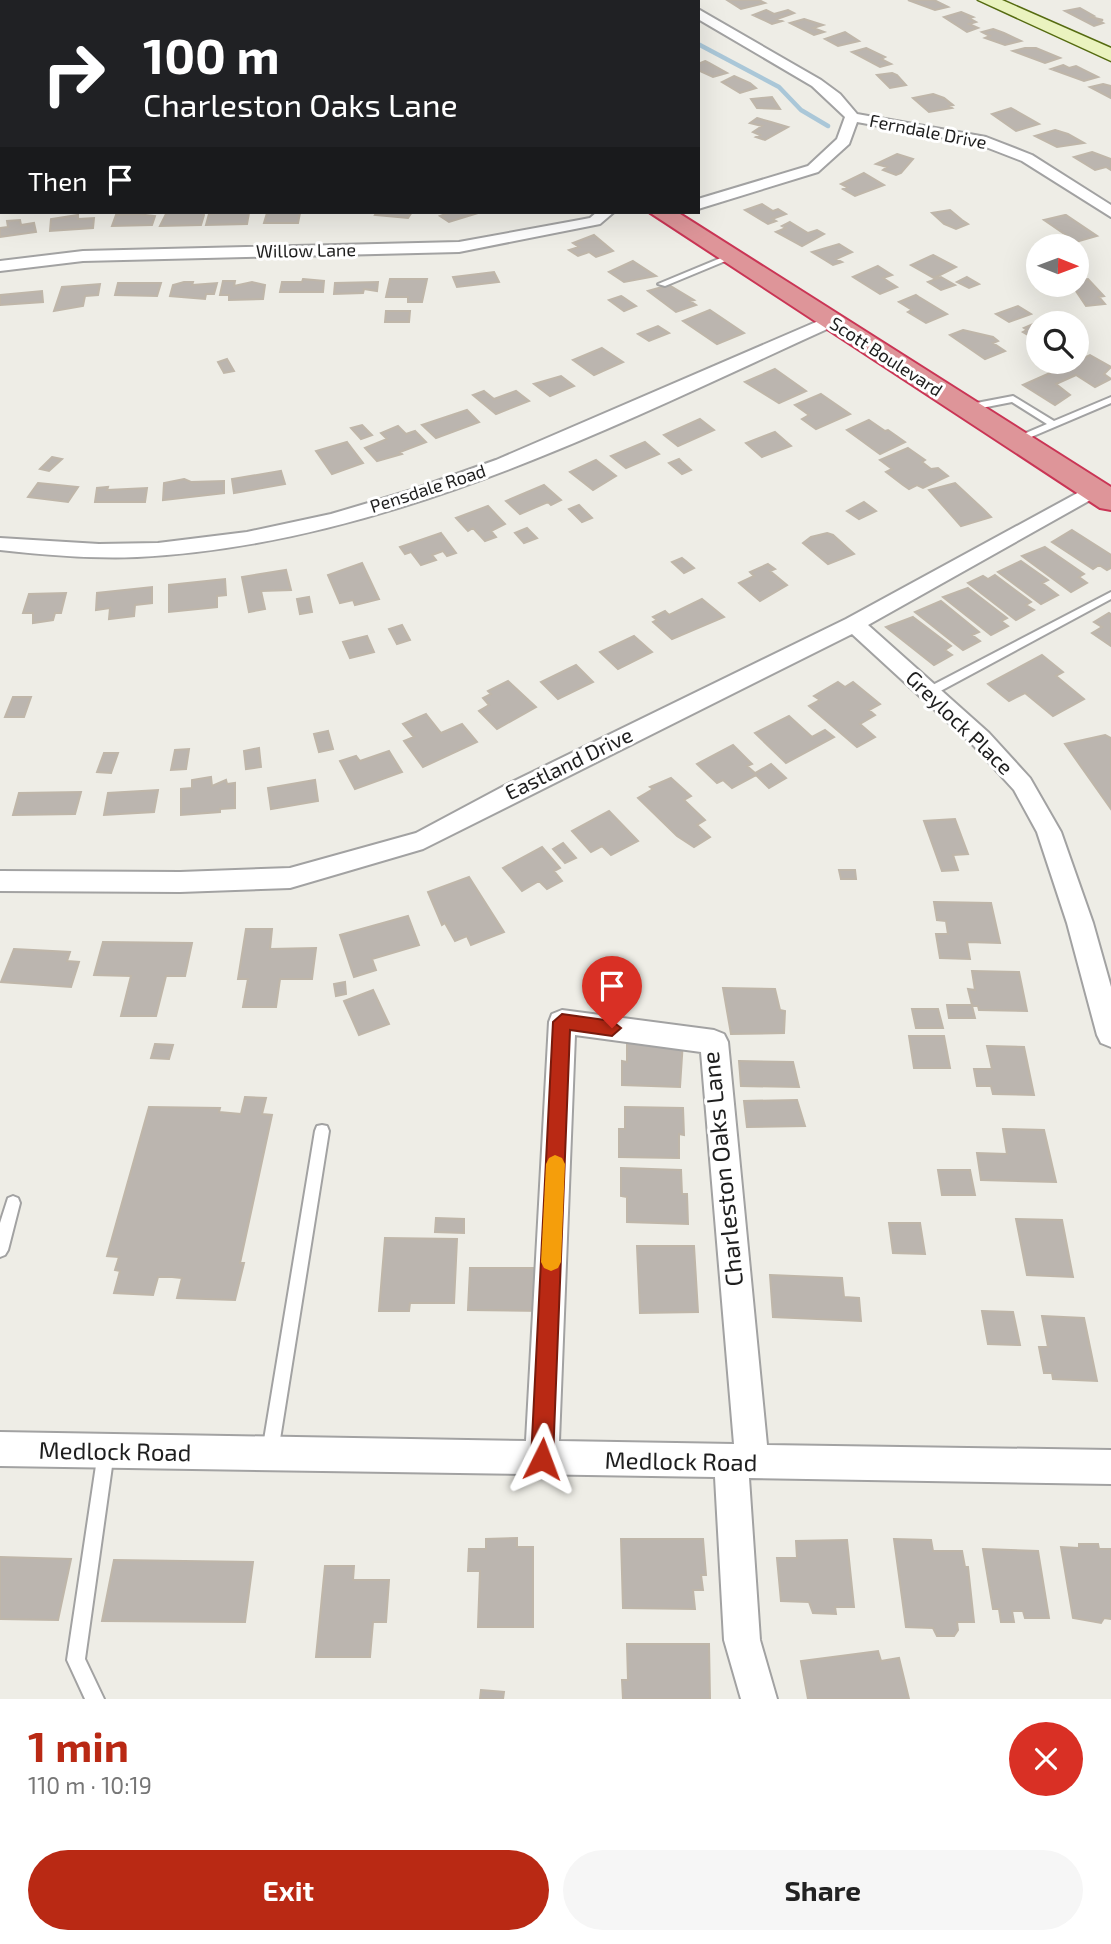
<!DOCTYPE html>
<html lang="en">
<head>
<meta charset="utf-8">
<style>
  :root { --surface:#fff; --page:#f6f6f6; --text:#222; --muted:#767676; --accent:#b92914 }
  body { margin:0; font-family:"Exo 2",sans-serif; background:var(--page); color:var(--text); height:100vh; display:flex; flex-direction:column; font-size:26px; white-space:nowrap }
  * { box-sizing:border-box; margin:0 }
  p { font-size:23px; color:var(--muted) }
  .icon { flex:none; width:38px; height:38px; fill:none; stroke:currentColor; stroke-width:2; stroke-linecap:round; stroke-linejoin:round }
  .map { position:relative; height:1699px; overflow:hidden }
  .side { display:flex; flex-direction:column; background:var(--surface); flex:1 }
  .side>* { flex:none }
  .banner { position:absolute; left:0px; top:0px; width:700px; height:214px; box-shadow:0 7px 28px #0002; background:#202124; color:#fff; overflow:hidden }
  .needle { width:46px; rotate:91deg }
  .buttons { position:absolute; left:1026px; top:234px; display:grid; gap:14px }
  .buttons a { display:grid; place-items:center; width:63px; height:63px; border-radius:50%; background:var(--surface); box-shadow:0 7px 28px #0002; font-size:35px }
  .pin { position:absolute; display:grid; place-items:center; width:60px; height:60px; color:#fff; margin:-72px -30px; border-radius:50% 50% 50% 0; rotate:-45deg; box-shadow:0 0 7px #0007 }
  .pin .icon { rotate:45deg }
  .me { position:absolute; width:77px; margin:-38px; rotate:3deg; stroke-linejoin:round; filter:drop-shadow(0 0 5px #0008) }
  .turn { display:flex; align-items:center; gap:24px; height:147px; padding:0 28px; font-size:32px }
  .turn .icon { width:91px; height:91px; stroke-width:2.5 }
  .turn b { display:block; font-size:49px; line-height:60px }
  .then { display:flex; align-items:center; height:66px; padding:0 28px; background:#0003; gap:14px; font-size:26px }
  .round { display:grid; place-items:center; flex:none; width:74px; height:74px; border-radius:37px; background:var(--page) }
  .overview { display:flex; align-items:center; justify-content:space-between; height:119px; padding:0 28px }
  h1 { font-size:42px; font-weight:700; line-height:52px; color:var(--accent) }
  .button { display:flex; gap:14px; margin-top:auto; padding:14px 28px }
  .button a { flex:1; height:80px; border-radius:42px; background:var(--accent); color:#fff; font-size:28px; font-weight:700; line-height:80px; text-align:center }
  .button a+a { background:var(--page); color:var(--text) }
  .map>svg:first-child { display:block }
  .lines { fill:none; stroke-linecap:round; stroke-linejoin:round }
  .stream { stroke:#aac7d8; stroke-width:4.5 }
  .building { fill:#bbb5af; stroke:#bfb6a9; stroke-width:2 }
  .lane-casing { stroke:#a2a2a2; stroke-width:4 }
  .street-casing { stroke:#a2a2a2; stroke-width:4 }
  .secondary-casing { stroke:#556b10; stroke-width:3 }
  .highway-casing { stroke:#ca3555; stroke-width:4 }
  .lane { fill:#fff; fill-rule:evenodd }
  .street { fill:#fff; fill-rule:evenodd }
  .secondary { fill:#eaf3bf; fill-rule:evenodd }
  .highway { fill:#de9599; fill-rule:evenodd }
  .route { fill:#b92914; stroke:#781b0d; stroke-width:2 }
  .slow { fill:#f59e0b }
  .labels { text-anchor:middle; stroke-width:6; stroke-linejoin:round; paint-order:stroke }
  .far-street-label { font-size:18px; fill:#1e1e1e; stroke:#fff }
  .street-label { font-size:21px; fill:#1e1e1e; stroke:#fff }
  .near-street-label { font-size:24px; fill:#1e1e1e; stroke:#fff }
</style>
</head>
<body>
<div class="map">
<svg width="1111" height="1699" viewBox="0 0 1111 1699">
  <rect width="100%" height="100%" fill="#eeede6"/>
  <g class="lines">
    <path class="stream" d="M624,0l3,2
      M698,44l81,43 22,23 27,16"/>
  </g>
  <path class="building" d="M727,0h32l6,3 -24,6z
    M908,0h26l14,7 -13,3z
    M1080,8l14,8 -3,1 12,3 -4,1 4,2 -9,3 -29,-15z
    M766,10l8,4 14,-4 6,3 -17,6 5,2 -10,3 -19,-9z
    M961,12l12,5 -4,1 7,4 -7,2 9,4 -11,4 -23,-15z
    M804,19l19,6 -10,3 11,4 -10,3 -24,-12z
    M993,29l11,4 17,8 -16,4 -20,-7 5,-2 -8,-4z
    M845,32l14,9 -21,5 -13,-7z
    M866,48l19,9 -4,2 10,5 -11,3 -28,-15z
    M1025,48h11l24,10 -15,5 -32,-12z
    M705,61l4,2 18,10 -14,4 -15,-7v-6z
    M1063,65l6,3 7,-2 22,11 -14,4 -33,-12z
    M892,73l5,2 9,10 -16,3 -13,-13z
    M734,76l16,7 6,5 -16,5 -18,-11z
    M1103,84l8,2v12l-21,-11z
    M933,94l11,4 9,7 -4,1 3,2 -23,4 -16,-14z
    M772,97l8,12 -23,-1 -6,-9z
    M1011,108l28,16 -23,7 -24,-17z
    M757,118l14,4 17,5 -23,13 -9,-3 4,-2 -7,-3 9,-6 -12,-3z
    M1055,130l13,4 16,9 -27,4 -22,-11z
    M1092,152l19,7v11l-5,-3 -11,3 -21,-13z
    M897,154l16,5 -12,14 -5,2 -13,-5 4,-3 -11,-3z
    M864,173l20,12 -29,11 -12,-7 4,-2 -6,-3z
    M762,204l11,7 5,-2 8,5 -14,5 4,2 -8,3 -23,-14z
    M950,210l12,10 6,4 -12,5 -12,-5 -12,-11z
    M167,212h36l1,3 -3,10 -41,1z
    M229,212l20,1 -2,11 -41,1 3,-11z
    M377,212h35l-4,6 -33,-3z
    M451,212h26l1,1 -29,9 -9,-6z
    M267,213h33l-2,10h-34z
    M137,214l18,2 -3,9 -40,1 4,-11z
    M78,215v4l16,-1 -1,10 -43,3 1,-12z
    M1065,215h1l31,21 -21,6 -32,-22z
    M20,220l1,5 13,-2 2,9 -36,5v-9l8,-1 -1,-6z
    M790,222l18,11 9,-3 7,4 -22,12 -26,-14 10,-4 -4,-2z
    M594,235l19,16 -17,6 -7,-5 -11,4 -9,-6 10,-3 -6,-4z
    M839,244l13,8 -16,7 6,3 -9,3 -21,-13z
    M933,255l23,12 -22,11 -23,-13z
    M633,261l23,15 -32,6 -15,-10z
    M878,266l14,9 -9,3 14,9 -17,7 -27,-17z
    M494,272l5,10 -42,5 -4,-10z
    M1076,276l5,4 7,-1 16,17 -5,1 6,7 -19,2 -12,-18z
    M941,277l14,8 -14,5 -13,-8z
    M967,277l12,7 -10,4 -12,-6z
    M303,279l21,2 -1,11h-43l2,-10h20z
    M390,279h37l-5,23h-14v-5h-22z
    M223,281h12l-1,5 18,-4 13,3 -2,14 -34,1v-5h-9z
    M184,282h9l-1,3 25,-2 -3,11h-8l-1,5 -35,-3 3,-11z
    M378,282l-1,9 -13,-2 -1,4 -29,1 1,-11z
    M118,283h43l-4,13 -42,-1z
    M100,284l-2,11 -13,1 -2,10 -29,5 8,-24z
    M669,285l25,15 -4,1 6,4 -20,7 -28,-21z
    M42,291l1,11 -43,3v-10z
    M916,295l3,2 28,17 -21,9 -18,-11 4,-2 -13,-8z
    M621,296l2,1 13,9 -12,5 -15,-11z
    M1018,306l13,8 -22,8 -13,-8z
    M710,310l34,23 -27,11 -34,-23z
    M386,311h24l-1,11h-24z
    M1038,322l3,2h-3v17l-15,-9 4,-2 -3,-2z
    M658,326l11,7 -20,8 -11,-7z
    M963,330l30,7 5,4 -5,2 12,8 -20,8 -35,-24z
    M602,348l21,14 -29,13 -21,-15z
    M1090,355l21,12 -7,7 7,5 -16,8 -19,-12 -20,9 14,11 -15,10 -32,-20z
    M227,359l7,12 -10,2 -6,-11z
    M775,369l31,22 -27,12 -34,-21z
    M561,376l13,10 -24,10 -16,-12z
    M484,391l10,8 22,-8 13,10 -33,13 -23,-19z
    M821,394l29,20 -34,15 -14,-10 7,-4 -14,-10z
    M467,410l12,12 -43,16 -14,-13z
    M700,419l14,11 -36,16 -14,-11z
    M869,420l16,11 3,-1 17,12 -25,12 -33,-24z
    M362,425l10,10 -11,4 -10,-11z
    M398,426l8,8 9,-3 11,11 -26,10 2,2 -25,7 -12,-13 22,-9 -6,-6z
    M775,432l16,14 -29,11 -16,-14z
    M347,442l16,21 -31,11 -16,-23z
    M645,442l14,12 -33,14 -15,-12z
    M908,448l17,12 -3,2 9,7 7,-1 10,8 -25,12 -6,-3 -8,4 -6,-4 -17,-13 6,-3 -12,-9z
    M52,457l10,2 -13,12 -9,-2z
    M679,459l3,3 9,8 -9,4 -13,-11z
    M596,460l20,16 -23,14 -23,-18z
    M281,471l4,13 -51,9 -2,-14z
    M184,479l7,3 33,-1v12l-61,7 1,-17z
    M38,483l40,4 -10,15 -40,-5z
    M955,483l29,27 7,7 -30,9 -32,-36z
    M544,485l17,15 -10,5 -3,-3 -28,12 -14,-13z
    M108,487l-1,3 40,-2 -2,14h-50l2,-14z
    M864,502l12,9 -17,8 -12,-8z
    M579,505l13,13 -10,4 -13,-13z
    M488,506l17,18 -14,7 5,6 -11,4 -12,-13 -5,3 -12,-13z
    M527,528l10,10 -13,5 -9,-10z
    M1072,530l39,25v13l-4,2 -8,-5 -6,4 -41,-27z
    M441,533l15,20 -9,3 -4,-5 -11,4 4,5 -15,5 -10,-13 -6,2 -5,-7z
    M827,533l6,2 21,19 -26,10 -25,-21 8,-6z
    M1045,547l39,27 -5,3 8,6 -16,9 -49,-36z
    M682,558l5,4 7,6 -10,5 -12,-11z
    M1021,561l27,19 -6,3 16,12 -17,9 -43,-32z
    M362,563l17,36 -24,6 -2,-5 -13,3 -12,-28z
    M768,564l7,5 -5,2 17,14 -27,16 -21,-18 15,-7 -4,-4z
    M286,570l5,20 -30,1 4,18 -16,3 -7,-35z
    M995,575l36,27 -5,3 8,5 -18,10 -48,-37 15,-7 5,3z
    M225,579l1,16 -9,1v11l-48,5v-27z
    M152,587v16l-17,2 -1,11 -25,3 1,-11 -14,2 1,-17z
    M968,588l39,30 -6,3 7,5 -17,9 -48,-38z
    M66,593l-5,20h-6l-2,7 -20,3v-10h-10l6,-19z
    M309,597l3,15 -12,2 -3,-15z
    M702,599l22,18 -52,22 -19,-17 4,-2 -4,-3 12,-6 4,4z
    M941,601l38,31 -7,3 8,6 -17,9 -48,-38z
    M1109,613l2,1v32l-19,-13 10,-6 -8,-5z
    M913,617l38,29 -6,4 7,5 -18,10 -48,-38z
    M402,625l8,15 -13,4 -8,-15z
    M367,636l7,16 -24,6 -7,-16z
    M634,636l18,16 -34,17 -18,-17z
    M1042,655l21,17 -7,4 28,23 -31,17 -28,-23 -16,8 -21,-17z
    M576,665l17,17 -35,17 -17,-17z
    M508,681l28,26 -39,22 -18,-18 10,-6 -6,-7 8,-4 -3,-3z
    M838,682l7,5 8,-5 27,22 -11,6 6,5 -15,9 15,13 -18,10 -48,-41 11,-6 -6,-4z
    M13,697h18l-7,20h-19z
    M426,714l15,19 21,-9 15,18 -54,25 -19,-26 10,-4 -11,-13z
    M789,716l23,21 13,-7 9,7 -48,26 -31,-30z
    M328,731l5,18 -14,3 -5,-18z
    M1105,735l6,3v71l-46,-65z
    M733,745l19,19 -5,2 8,7 16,-9 15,14 -17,10 -13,-13 -24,13 -9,-8 -6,3 -20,-19z
    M259,748l2,19 -15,2 -2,-18z
    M189,749l-3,20 -15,1 4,-20z
    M389,751l13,21 -47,17 -15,-28 16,-5 4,5z
    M104,753h14l-7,20 -14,-1z
    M211,777l1,9 14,-6 1,4 8,-1v25l-15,1v3l-39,3v-26l11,-1v-8z
    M671,778l20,18 -7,4 21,20 -8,5 13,12 -16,10 -17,-11 -39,-38 15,-9 -3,-2z
    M315,780l3,21 -47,8 -3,-21z
    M158,790l-4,22 -50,3 4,-22z
    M81,792l-6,22 -62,1 6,-22z
    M609,811l29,30 -27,14 -9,-9 -11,6 -19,-21z
    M955,819l13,35 -15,1 5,15 -16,1 -18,-50z
    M563,843l13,15 -11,5 -12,-14z
    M542,847l18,21 -6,3 8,10 -15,8 -8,-8 -17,10 -19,-23z
    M839,870h16l1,9h-15z
    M469,877l35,55 -33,13 -4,-9 -12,5 -10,-18 -3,2 -14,-33z
    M934,902l57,1 9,40 -33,-1 3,17 -30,-1 -4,-24h12l-2,-13 -9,-1z
    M408,916l11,29 -47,14 4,11 -22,7 -14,-42z
    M246,929h26l-2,20 46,-1 -4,31h-32l-4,28h-33l5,-28h-10z
    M103,942l89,1 -7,33h-19l-10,40h-35l10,-40 -37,-1z
    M14,949l56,3 -3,9 12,1 -8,25 -70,-5z
    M972,971l47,1 8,39 -48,-1 -1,-4h-6l3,12h-26l-2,-13h25l-4,-16 7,1z
    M345,982l1,12 -10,2 -2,-12z
    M723,988l52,1 5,21 5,1 -1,22 -53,1z
    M373,990l16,34 -30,11 -15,-34z
    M912,1009h26l5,19h-27z
    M909,1036h35l6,32h-36z
    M627,1039l56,2 -3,46 -58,-2v-24l5,1z
    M155,1044l18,1 -4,14 -18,-1z
    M987,1046l37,1 10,48 -41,-1 -2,-8h-14l-3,-17h18z
    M739,1061l54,1 6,25 -58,-1z
    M245,1097l21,1 -4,16 10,1 -32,148h4l-9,37 -58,-2 5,-20 -10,-1h-14l-5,18 -39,-2 6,-22 -5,-1 4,-13 -12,-1 42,-149 71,1 -1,4 22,2z
    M797,1100l8,26 -58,1 -3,-26z
    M625,1107l58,1 1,27 -5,-1v24l-60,-1v-28h6z
    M1003,1129l41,1 12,52 -75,-2 -4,-27 30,1z
    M621,1168l60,2 1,24h5l1,30 -61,-2v-25l-6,-1z
    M938,1170h32l5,25h-33z
    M436,1218l28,1v14l-29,-1z
    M1016,1219l46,1 11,57 -46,-2z
    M889,1223h31l5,31 -32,-1z
    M385,1238l72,1 -3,64h-44l-1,8h-30z
    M637,1246h57l4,66 -58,1z
    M470,1268h74l-1,43 -75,-1z
    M770,1275l72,3 2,19 15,1 2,23 -88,-4z
    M982,1311l31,1 7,33 -32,-1z
    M1042,1316l42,2 13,63 -44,-2 -1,-6h-8l-5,-26h9z
    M517,1538v9h16v80h-55l2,-56h-12l1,-22h17v-10z
    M621,1539h82l3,36h-5l2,15h-10l2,19 -72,-1z
    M894,1539l37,1 2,11h29l3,16h3l6,55h-17l1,8 -4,6h-17l-4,-8 -27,-1z
    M847,1540l7,67h-19l1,7 -23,-1 -4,-11 -28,-1 -4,-43h20l-1,-17z
    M1079,1544h19l1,5h12v70l-7,-1 -3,5 -28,-5 -12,-71 18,1z
    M983,1549l55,2 11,67h-24l-2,-7h-11l2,11h-13l-2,-13h-6z
    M0,1557l71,2 -13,61 -58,-1z
    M114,1560l139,2 -8,60 -143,-1z
    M325,1566h29l-1,14h36l-3,42h-13l-3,35h-54z
    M627,1644h82l1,55h-87l-1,-19h6z
    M878,1651l3,10 18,-3 10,41h-101l-7,-38z
    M481,1690l23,2 -1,7h-23z"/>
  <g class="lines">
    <defs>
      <path id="lane" d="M440,0l21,2h-24z
        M728,255l7,2 -70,29 -7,-2z
        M1013,396l41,25 57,-24v6l-94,40 -3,-1v-4l33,-14 -35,-22 -46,9 -5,-3 5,-3z
        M1111,592v7l-178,96 -4,1 -6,-4 2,-3z
        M322,1125l5,1 2,5 -51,321 -2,6 -6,2 -6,-2 -2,-6 53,-321 2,-5z
        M13,1196l5,2 2,5 -12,47 -3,5 -5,2v-34l8,-25z
        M106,1444l6,2 2,6 -29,207 19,40h-19l-18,-39 31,-208 2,-6z"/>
      <path id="street" d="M272,0h14l-15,2z
        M673,0h14l1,2h-14z
        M698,9l123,71 19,14 17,20 129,23 46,18 79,50v12l-89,-56 -44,-17 -121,-22 -8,22 -31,28 -120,37v-10l110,-33 29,-27 8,-22 -33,-31 -114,-67z
        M597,212h17l-14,12 -141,28 -376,9 -83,10v-10l83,-10 376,-9 115,-21 16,-3z
        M830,316l8,5 -2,4c-221,100 -451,220 -699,232 -46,2 -91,-2 -137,-7v-12l99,6 59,-1 89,-11 84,-18 81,-24 84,-30z
        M1094,484l10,6 -3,4 -233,131 121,108 41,45 31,54 32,91 18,64v60l-10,-4 -4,-8 -30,-112 -30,-91 -23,-42 -41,-45 -121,-111 -429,215 -133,39 -110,4 -180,-1v-20l180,1 110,-4 126,-35 88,-47 342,-167z
        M562,1010l152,20 10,4 4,8 39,403 344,5v34l-362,-6 11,162 17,59h-36l-17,-59 -9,-163 -715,-11v-34l526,9 23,-419 3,-8zM575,1035l126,17 33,392 -175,-3z"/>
      <path id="secondary" d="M978,0h24l109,48v13z"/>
      <path id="highway" d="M325,0h21l2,2h-21z
        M649,212h28l434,275v23l-11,-2z"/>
    </defs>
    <use href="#lane" class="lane-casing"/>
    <use href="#street" class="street-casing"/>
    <use href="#secondary" class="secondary-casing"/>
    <use href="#highway" class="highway-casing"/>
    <use href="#lane" class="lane"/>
    <use href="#street" class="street"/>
    <use href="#secondary" class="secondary"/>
    <use href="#highway" class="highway"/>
  </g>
  <path class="route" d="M562,1014l50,7 9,7 -9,8 -42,-6 -17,429 -3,8 -8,3 -8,-3 -3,-8 22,-437z"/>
  <path class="slow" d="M555,1155l7,3 3,6 -4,98 -3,6 -7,3 -7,-3 -3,-6 5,-98 3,-6z"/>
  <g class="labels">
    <g class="far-street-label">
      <text transform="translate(928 132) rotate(11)" y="6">Ferndale Drive</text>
      <text transform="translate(306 251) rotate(-1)" y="6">Willow Lane</text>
      <text transform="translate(886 357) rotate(33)" y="6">Scott Boulevard</text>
      <text transform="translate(428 489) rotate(-18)" y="6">Pensdale Road</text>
    </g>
    <g class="street-label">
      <text transform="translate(959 723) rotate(44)" y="7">Greylock Place</text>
      <text transform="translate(569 764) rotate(-26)" y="7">Eastland Drive</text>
    </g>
    <g class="near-street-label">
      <text transform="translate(723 1169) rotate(-96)" y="8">Charleston Oaks Lane</text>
      <text transform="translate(115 1452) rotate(1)" y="8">Medlock Road</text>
      <text transform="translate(681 1462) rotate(1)" y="8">Medlock Road</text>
    </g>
  </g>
</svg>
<div class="buttons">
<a><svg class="needle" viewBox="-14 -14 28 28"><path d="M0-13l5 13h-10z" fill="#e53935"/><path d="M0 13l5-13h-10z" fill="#767676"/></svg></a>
<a><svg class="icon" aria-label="search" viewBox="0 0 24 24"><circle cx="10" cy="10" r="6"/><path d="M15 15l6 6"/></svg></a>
</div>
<div class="pin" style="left:612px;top:1028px;background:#d93025"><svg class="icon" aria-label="arrive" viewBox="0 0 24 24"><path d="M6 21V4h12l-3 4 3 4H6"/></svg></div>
<svg class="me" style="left:542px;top:1459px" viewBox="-20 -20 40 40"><path d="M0-17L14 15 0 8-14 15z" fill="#b92914" stroke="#fff" stroke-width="4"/></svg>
<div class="banner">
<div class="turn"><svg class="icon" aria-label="right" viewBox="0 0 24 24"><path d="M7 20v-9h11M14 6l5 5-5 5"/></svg><div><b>100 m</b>Charleston Oaks Lane</div></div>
<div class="then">Then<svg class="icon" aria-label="arrive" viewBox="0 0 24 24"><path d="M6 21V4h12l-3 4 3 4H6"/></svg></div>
</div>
</div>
<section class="side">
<div class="overview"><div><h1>1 min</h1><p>110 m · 10:19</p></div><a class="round" style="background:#d93025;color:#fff"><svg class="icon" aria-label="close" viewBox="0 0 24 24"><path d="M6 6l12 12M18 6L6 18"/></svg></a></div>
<div class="button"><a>Exit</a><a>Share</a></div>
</section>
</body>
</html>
